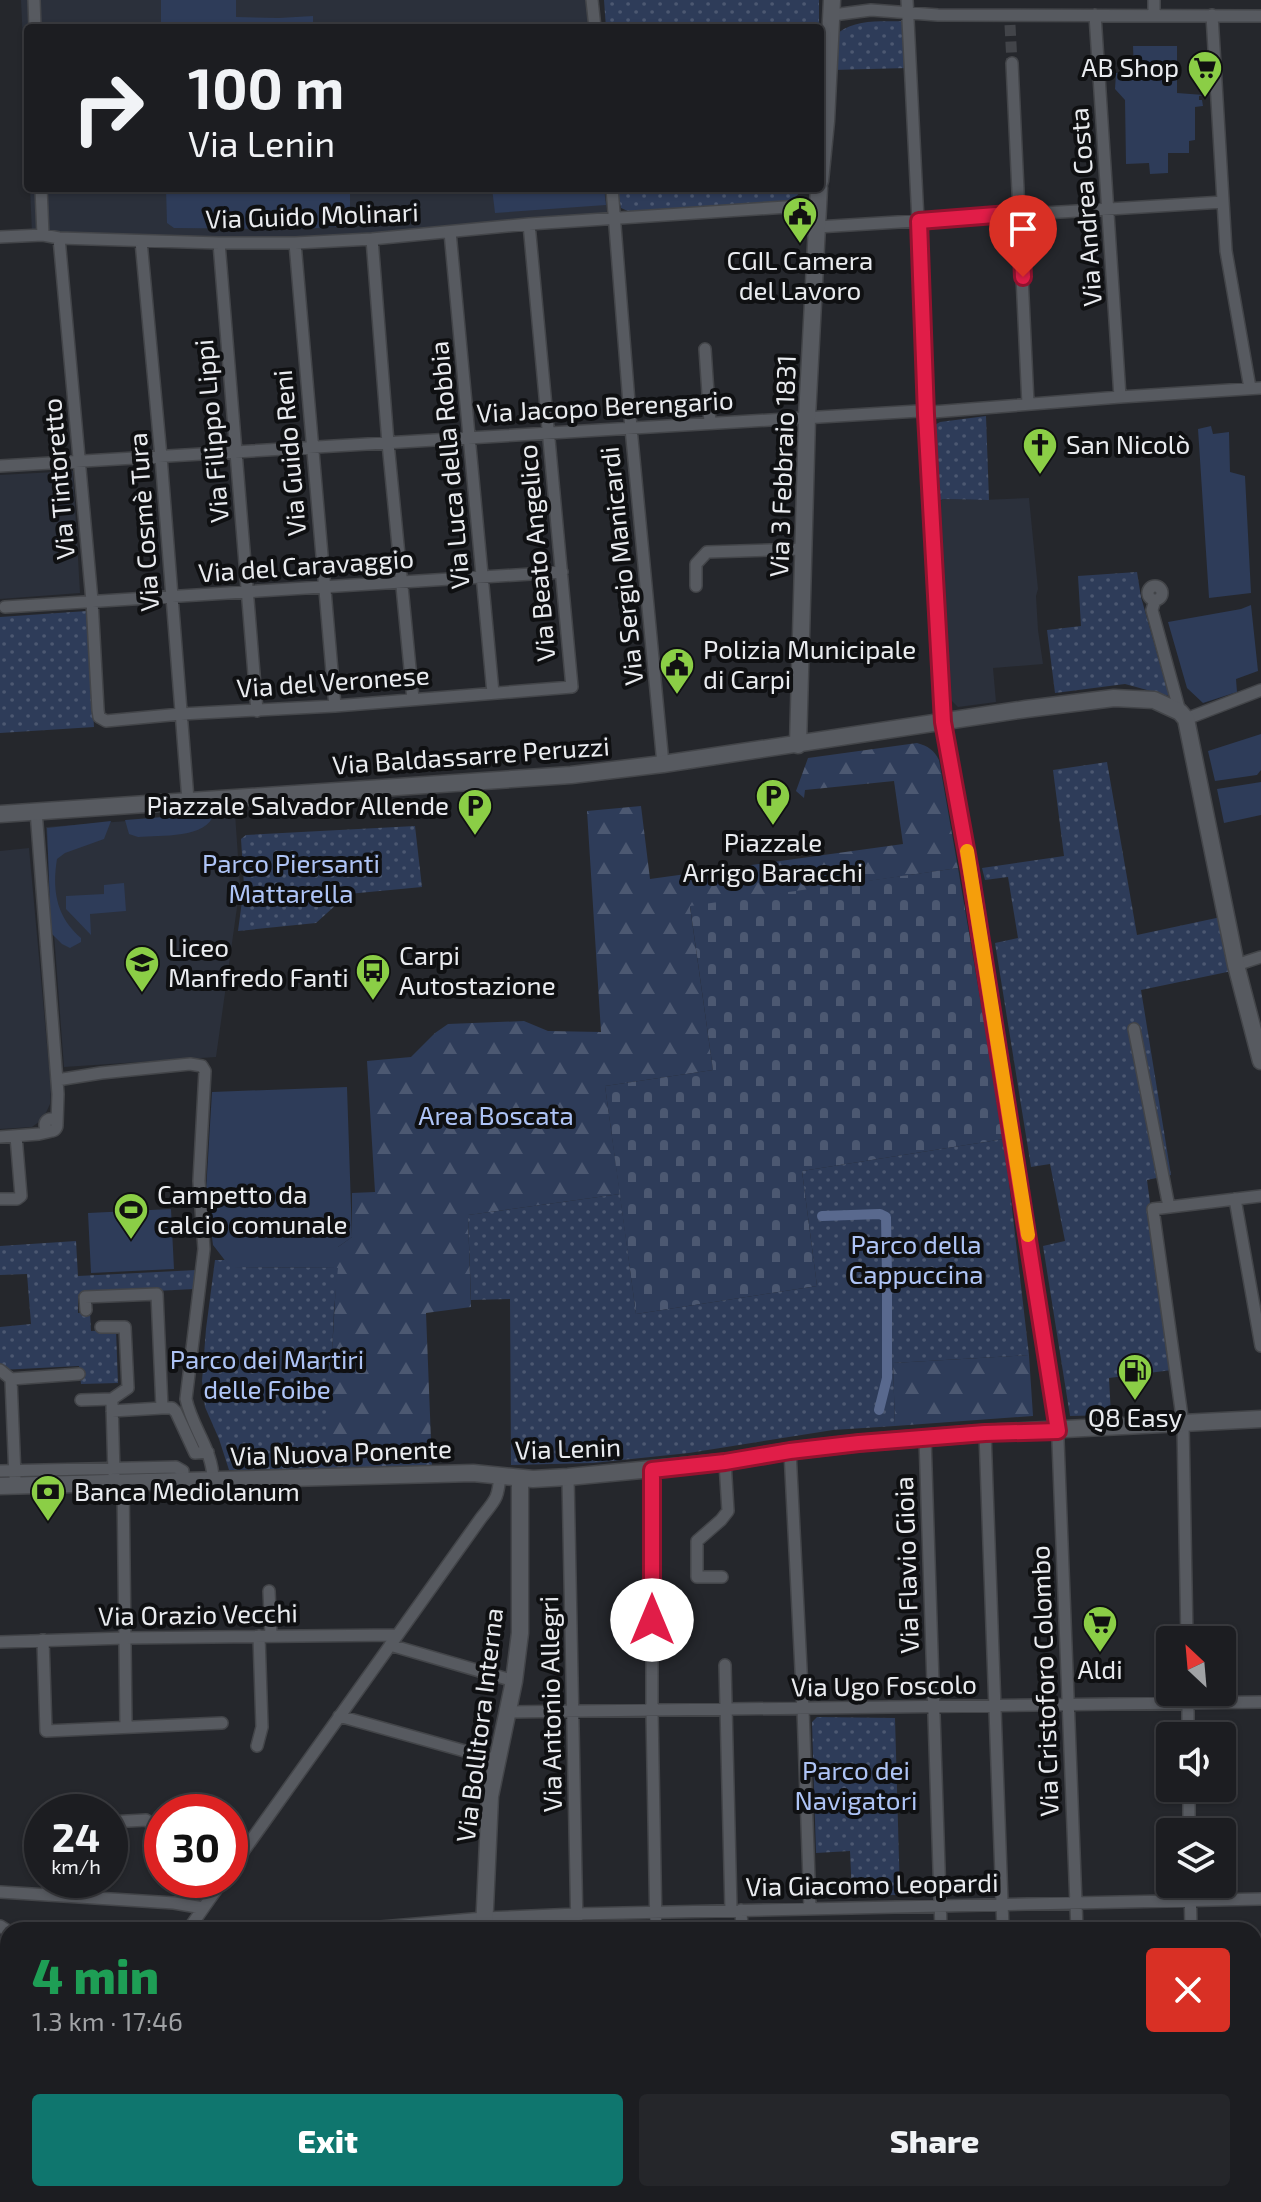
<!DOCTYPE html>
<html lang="en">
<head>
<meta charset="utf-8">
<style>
  :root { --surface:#1c1d21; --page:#25262a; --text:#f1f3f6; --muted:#a0a2a5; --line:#3a3b3f; --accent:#0f766e }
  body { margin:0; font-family:"Exo 2",sans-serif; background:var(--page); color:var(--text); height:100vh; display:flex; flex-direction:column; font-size:30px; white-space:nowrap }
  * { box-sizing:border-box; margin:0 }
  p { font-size:26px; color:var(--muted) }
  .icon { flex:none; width:44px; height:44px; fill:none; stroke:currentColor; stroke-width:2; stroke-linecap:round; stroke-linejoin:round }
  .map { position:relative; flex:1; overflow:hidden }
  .details { position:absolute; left:0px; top:1922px; width:1262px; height:280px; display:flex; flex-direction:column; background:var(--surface); border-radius:24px 24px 0 0; box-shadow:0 2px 6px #0004,0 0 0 2px var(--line) }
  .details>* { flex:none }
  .top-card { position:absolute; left:24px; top:24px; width:800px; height:168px; border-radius:8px; box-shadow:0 2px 6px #0004,0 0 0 2px var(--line); background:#1c1d21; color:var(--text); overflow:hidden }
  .needle { width:52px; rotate:334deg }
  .tools { position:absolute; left:1156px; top:1626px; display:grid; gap:16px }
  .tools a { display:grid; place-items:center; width:80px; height:80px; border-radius:8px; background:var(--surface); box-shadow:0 2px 6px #0004,0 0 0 2px var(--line); font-size:40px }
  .speed { position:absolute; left:24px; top:1794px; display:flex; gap:16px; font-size:40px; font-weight:700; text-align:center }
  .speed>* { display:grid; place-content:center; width:104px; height:104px; border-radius:50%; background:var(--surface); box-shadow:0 2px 6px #0004,0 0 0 2px var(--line); line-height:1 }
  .speed small { font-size:20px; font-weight:400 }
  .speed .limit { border:12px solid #d22; background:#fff; color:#111 }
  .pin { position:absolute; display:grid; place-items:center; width:68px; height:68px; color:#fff; margin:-82px -34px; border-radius:50% 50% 50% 0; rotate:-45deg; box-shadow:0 0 8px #0007 }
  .pin .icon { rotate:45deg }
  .me { position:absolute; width:88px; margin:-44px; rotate:0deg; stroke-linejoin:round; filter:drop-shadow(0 0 6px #0008) }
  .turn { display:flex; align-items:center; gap:28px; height:168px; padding:0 32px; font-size:36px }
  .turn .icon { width:104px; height:104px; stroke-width:2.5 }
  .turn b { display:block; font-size:56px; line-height:68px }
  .round { display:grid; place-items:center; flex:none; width:84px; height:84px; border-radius:8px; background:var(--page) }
  .head { display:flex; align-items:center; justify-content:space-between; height:136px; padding:0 32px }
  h1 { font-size:48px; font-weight:800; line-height:60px; color:#1e9e55 }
  .primary-button { display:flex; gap:16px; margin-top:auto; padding:16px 32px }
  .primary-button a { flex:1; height:92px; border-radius:8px; background:var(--accent); color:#fff; font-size:32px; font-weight:800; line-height:92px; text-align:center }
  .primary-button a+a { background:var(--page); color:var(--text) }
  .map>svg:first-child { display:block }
  .built { fill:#2b303b }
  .green { fill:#2e3c59 }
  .forest { fill:url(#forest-firs) }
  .cemetery { fill:url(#cemetery-stones) }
  .park { fill:url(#park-dots) }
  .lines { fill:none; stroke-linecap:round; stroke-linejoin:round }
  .canal { stroke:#59698e; stroke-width:10 }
  .street-tunnel { stroke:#424449; stroke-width:11; stroke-dasharray:11 5.5; stroke-linecap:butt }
  .street-casing { stroke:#434549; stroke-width:14 }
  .secondary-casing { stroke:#434549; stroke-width:19 }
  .street { stroke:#575a60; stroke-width:11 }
  .secondary { stroke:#575a60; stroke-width:16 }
  .route-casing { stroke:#92132f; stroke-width:20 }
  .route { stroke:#e11d48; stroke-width:14 }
  .slow { stroke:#f59e0b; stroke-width:14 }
  .labels { text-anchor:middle; stroke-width:8; stroke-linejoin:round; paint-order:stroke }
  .poi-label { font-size:26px; fill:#e9ebef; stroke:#0f1012; text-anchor:start }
  .street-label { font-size:26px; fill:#e9ebef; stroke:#0f1012 }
  .park-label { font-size:26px; fill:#aec4f6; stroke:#0f1012 }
</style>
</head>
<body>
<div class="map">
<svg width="1261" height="2202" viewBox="0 0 1261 2202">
  <defs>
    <pattern id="forest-firs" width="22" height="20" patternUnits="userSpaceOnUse" patternTransform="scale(2)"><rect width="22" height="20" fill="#2e3c59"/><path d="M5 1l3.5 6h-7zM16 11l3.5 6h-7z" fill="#4c5871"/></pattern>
    <pattern id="cemetery-stones" width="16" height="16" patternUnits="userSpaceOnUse" patternTransform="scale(2)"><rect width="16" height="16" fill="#2e3c59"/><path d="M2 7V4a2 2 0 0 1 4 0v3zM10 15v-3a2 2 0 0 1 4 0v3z" fill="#4c5871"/></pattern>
    <pattern id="park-dots" width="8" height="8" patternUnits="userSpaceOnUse" patternTransform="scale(2)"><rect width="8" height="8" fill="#2e3c59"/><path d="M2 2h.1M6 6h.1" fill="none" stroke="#4c5871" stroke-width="1.8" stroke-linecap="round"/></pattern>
  </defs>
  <rect width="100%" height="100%" fill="#25272c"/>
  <path class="built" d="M21,0h569l2,28h-564v120z
    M30,188h575l2,28 -269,25 -306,-8z
    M73,471l7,122 -80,6v-124z
    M1029,498l9,91 -2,7 2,34 5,34 -50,4 3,34 -38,5 -10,-10 -12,-193 7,-5 38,1z
    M235,813l5,73 -24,171 -152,10 -18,-240z
    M29,848l22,240 -1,16 -7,15 -11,8 -32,2v-278z"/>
  <path class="green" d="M236,0v17l43,1 34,-2v12h-152v-28z
    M1133,46h44v47l27,2 -5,1v4h3l1,6 -8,1v33l-6,1v12h-21v20l-18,1 -1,-11 -23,1 -1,-64 -10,-11 1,-16 18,-1z
    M166,188h184v34l-8,4 -37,3 -131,-1 -7,-5z
    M492,188h112l2,17 -111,8z
    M1211,426l2,8 16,-2 1,40 15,4 6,117 -42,5 -11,-169z
    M1251,605l7,66 -22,8 1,13 -34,11 -16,-15 -19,-66 73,-13z
    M1261,734v36l-4,5 -42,6 -7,-30z
    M1261,782v33l-37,8 -7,-34z
    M214,813c-6,26 -54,22 -76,24l-9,-3 -4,-14z
    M111,821l-7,18 -39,14 -8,6c-5,31 -1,58 24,79v4l-11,6 -8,-4 -11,-11 -4,-105z
    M124,883l2,28 -36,3 1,21 -25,-26v-13l38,-2v-9z
    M347,1087l5,150 -14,10v21l-108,-1 -17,-22 -7,-54 6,-99z
    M171,1209l3,60 -83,4 -3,-60z"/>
  <path class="forest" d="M917,743c11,3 17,7 22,17l19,108 -268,39 23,163 -108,16 15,108 -152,21 3,92 -45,6 6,153 -105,2 1,-44 10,-177 14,-10v-44l23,-1 -8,-131 44,-4 24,-24 13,-9 76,-3 24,10 53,1 -14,-221 54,-5 9,73 253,-35 -9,-63 -89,9 -1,8 -8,-7 12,-33z
    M1029,1355l4,61 -138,10 -2,-63z"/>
  <path class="cemetery" d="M958,868l46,271 -202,32 15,115 -181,28 -31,-228 108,-16 -23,-164z"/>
  <path class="park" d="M604,0h215v28h-213z
    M905,21l3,47 -76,2 6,-37c19,-15 44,-11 67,-12z
    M617,188h188l-13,12 -162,12 -9,-4z
    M986,416l3,84 -46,-1 -6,3 -4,-76 7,-4z
    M1137,572l4,25 28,99 -44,-12 -70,9 -8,-63 34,-4 -3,-50z
    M87,611l7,116 -94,6v-116z
    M1107,762l30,173 84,-18 11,54 -91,19 30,185 -24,5 25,190 -63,8 2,37 -41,1 -27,-170 22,-5 -15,-77 -19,3 -36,-224 23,-5 -10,-61 -23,3 -3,-12 82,-12 -11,-86z
    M415,826l7,61 -74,7 -32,29 -78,8 6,-45 -3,-47 5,-4z
    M1004,1139l25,216 -136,8 2,63 -62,4 -144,23 -96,10 -82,2 -1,-166 -39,1 -3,-85 152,-21 16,120 181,-28 -15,-115z
    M76,1241l2,35 119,-6 -3,19 -116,6v18l12,-1 1,19 25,-1 2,53 -37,1 -2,-18 -79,4v-43l31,-3 -4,-50 -27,1v-29z
    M215,1260h10l6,7 107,1 -4,42 -7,158 -98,2 -10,-31 -14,-32 -3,-26 4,-52z
    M817,1717l78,1 5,177h-48l-2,-44 -34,2 -4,-131z
    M264,2194h211v8h-216z"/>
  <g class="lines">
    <path class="canal" d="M822,1216l58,-2 6,3 1,59
      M879,1410l8,-32v-85"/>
    <path class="street-tunnel" d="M1010,25l2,38"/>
    <defs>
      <path id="street" d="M34,0l1,28
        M592,0l3,28
        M907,0l36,722 26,140 88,553 20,515
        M1154,0v14
        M833,15l38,-5 67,5 323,1
        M1095,15l25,382
        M1212,15l14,236 24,137
        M1012,63l16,341
        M41,188l2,47
        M612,188l19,240 32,336
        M817,227l406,-25
        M450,232l43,461
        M0,237l43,-2 16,3 160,5h76l77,-4 157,-15 288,-19
        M59,238l33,363 6,109 1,7 7,4 75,-7 154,-8 237,-19 -43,-463
        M372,239l16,204 25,256
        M141,241l20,216 27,343
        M219,243l38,468
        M295,243l40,463
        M705,349l5,74
        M0,466l919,-55 14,1 187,-15 141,-9
        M1148 593a7 7 0 1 1 14 0a7 7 0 1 1-14 0Z
        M696,586v-22l11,-12 97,-3
        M1155,600l-3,10 28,102
        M5,607l557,-35
        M1186,719l75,-29
        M36,811l22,283 -1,30
        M1236,965l25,-8
        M1134,1029l35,178
        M57,1080l44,-7 89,-9 12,2 3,5 -6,110 5,68 -18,150c6,29 27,51 27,81
        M45 1125a6 6 0 1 1 12 0a6 6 0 1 1-12 0Z
        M0,1137l39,-3 13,-3
        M0,1199h17l4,-3 -5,-60
        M1235,1199l26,147
        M86,1310l-1,-13 72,-3 5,114 -50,3
        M0,1370l11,9 4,98
        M11,1379l68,-5
        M81,1400l31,-1 16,-11 -3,-61h-24
        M112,1403l2,71
        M162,1408h10l4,4 19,41 13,-1
        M985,1433l18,497
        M925,1438l16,492
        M790,1451l13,258 7,199
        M652,1470v241l4,219
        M0,1471l176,-4 7,4v10
        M568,1477l9,453
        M123,1482l3,244
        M722,1577h-25v-36l24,-21 7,-9 -3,-49
        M269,1591l2,44
        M43,1640l3,91 176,-8
        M1187,1640l-4,-216 -30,-215 108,-13
        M0,1642l125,-4 272,-3
        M390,1645l124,36
        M725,1665l6,245
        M1188,1692v44
        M509,1712l752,-10
        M339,1716l158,44
        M257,1746l5,-19 -3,-91
        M1189,1788v44
        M110,1822l36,-2 16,11
        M230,1870l251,-352c15,-19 17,-19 19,-43
        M48,1880v15
        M1190,1884l1,46
        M0,1892l174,11 29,5
        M741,1910l1,20
        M0,1926l8,5
        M188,1930l35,-50
        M347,1930l137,-12 93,-4 684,-15
        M0,2023l8,-12
        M1254,2118h7
        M0,2194l8,-11
        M582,2194v8
        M663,2194v8
        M747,2194v8
        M122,2202l6,-8
        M915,2202v-8
        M1080,2202v-8"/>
      <path id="secondary" d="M820,181l6,-60 6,-121
        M798,745l9,-328 12,-229
        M0,814l571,-39 92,-11 363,-55 88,-11 40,2 26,12 6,7 50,246 25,96
        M0,1486l473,-13 60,6 35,-2 157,-15 65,-11 69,-8 126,-10 276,-14
        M484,1930l6,-134 24,-115 6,-48v-155
        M484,2194v8"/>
    </defs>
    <use href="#street" class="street-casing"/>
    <use href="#secondary" class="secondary-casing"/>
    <use href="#street" class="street"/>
    <use href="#secondary" class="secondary"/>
  </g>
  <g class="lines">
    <defs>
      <path id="route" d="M652,1620v-150l73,-8 65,-11 69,-8 126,-10 73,-2 -88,-560 -27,-149 -17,-307 -7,-194 101,-8 3,64"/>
    </defs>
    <use href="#route" class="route-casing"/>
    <use href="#route" class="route"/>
    <path class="slow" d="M967,851l61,384"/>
  </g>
  <defs>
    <symbol id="supermarket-pin" viewBox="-11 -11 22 30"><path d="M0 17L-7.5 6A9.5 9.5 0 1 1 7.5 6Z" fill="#8bce46" stroke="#0f1012"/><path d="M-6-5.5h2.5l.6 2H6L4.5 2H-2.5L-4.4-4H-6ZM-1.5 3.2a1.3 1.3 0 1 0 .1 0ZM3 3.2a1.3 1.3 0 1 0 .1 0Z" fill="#111"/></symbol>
    <symbol id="civic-pin" viewBox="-11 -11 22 30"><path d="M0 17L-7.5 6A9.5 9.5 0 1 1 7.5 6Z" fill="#8bce46" stroke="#0f1012"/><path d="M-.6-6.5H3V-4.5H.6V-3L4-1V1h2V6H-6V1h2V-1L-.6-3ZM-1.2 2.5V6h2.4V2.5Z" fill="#111"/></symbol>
    <symbol id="church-pin" viewBox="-11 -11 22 30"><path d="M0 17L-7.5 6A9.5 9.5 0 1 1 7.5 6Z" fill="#8bce46" stroke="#0f1012"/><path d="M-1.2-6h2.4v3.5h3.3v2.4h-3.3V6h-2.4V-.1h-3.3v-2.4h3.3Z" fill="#111"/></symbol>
    <symbol id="parking-pin" viewBox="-11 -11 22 30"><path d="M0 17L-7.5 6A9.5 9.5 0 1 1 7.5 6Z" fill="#8bce46" stroke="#0f1012"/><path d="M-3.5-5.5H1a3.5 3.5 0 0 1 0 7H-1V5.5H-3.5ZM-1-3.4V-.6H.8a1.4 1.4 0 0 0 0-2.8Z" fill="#111"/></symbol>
    <symbol id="school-pin" viewBox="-11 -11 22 30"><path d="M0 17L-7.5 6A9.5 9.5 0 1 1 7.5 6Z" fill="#8bce46" stroke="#0f1012"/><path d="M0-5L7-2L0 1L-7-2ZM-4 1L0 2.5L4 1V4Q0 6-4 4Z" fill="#111"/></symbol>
    <symbol id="bus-pin" viewBox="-11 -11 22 30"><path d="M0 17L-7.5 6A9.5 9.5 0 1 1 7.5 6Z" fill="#8bce46" stroke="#0f1012"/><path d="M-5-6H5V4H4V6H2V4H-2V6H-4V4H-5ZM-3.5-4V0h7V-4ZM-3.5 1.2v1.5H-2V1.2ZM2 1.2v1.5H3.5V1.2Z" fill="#111"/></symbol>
    <symbol id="stadium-pin" viewBox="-11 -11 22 30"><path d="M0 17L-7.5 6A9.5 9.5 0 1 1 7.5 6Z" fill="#8bce46" stroke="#0f1012"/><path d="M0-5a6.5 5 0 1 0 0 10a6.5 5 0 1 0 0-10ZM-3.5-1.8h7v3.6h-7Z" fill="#111"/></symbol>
    <symbol id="fuel-pin" viewBox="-11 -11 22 30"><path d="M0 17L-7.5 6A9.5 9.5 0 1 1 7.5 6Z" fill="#8bce46" stroke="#0f1012"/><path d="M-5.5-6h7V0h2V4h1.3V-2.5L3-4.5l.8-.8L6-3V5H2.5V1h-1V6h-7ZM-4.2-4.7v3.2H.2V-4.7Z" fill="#111"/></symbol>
    <symbol id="bank-pin" viewBox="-11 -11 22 30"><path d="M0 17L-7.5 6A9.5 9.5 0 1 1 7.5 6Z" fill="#8bce46" stroke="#0f1012"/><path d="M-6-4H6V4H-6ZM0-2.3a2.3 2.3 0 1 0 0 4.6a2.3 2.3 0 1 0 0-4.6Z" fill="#111"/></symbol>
  </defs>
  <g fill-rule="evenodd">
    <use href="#supermarket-pin" x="1185" y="48" width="40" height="54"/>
    <use href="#civic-pin" x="780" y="194" width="40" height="54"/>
    <use href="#church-pin" x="1020" y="425" width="40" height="54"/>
    <use href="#civic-pin" x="657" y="645" width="40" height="54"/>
    <use href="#parking-pin" x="753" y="776" width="40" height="54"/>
    <use href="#parking-pin" x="455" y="786" width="40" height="54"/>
    <use href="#school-pin" x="122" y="943" width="40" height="54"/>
    <use href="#bus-pin" x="353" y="951" width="40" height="54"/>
    <use href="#stadium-pin" x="111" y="1190" width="40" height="54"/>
    <use href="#fuel-pin" x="1115" y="1351" width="40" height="54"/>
    <use href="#bank-pin" x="28" y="1472" width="40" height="54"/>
    <use href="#supermarket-pin" x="1080" y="1603" width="40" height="54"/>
  </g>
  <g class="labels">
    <g class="poi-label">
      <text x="1179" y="77" text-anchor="end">AB Shop</text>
      <text x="800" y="270" text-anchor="middle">CGIL Camera<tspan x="800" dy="30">del Lavoro</tspan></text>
      <text x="1066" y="454">San Nicolò</text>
      <text x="703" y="659">Polizia Municipale<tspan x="703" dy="30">di Carpi</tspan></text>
      <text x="449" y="815" text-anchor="end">Piazzale Salvador Allende</text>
      <text x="773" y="852" text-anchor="middle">Piazzale<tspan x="773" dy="30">Arrigo Baracchi</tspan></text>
      <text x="168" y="957">Liceo<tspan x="168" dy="30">Manfredo Fanti</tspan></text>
      <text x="399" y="965">Carpi<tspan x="399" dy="30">Autostazione</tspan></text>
      <text x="157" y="1204">Campetto da<tspan x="157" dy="30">calcio comunale</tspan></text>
      <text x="1135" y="1427" text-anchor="middle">Q8 Easy</text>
      <text x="74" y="1501">Banca Mediolanum</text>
      <text x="1100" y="1679" text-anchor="middle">Aldi</text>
    </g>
    <g class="street-label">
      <text transform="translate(1086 207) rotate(-94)" y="9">Via Andrea Costa</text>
      <text transform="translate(312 216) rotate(-2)" y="9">Via Guido Molinari</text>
      <text transform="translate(605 407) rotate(-3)" y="9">Via Jacopo Berengario</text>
      <text transform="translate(212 431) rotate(-95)" y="9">Via Filippo Lippi</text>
      <text transform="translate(290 453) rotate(-95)" y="9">Via Guido Reni</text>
      <text transform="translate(450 465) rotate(-95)" y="9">Via Luca della Robbia</text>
      <text transform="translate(783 466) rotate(-88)" y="9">Via 3 Febbraio 1831</text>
      <text transform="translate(59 479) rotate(-95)" y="9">Via Tintoretto</text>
      <text transform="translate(144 522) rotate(-94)" y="9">Via Cosmè Tura</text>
      <text transform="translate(537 553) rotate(-95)" y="9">Via Beato Angelico</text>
      <text transform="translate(306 566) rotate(-4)" y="9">Via del Caravaggio</text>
      <text transform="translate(622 566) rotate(-96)" y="9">Via Sergio Manicardi</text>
      <text transform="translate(333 682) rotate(-4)" y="9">Via del Veronese</text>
      <text transform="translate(471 756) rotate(-4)" y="9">Via Baldassarre Peruzzi</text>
      <text transform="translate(568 1449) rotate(-2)" y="9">Via Lenin</text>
      <text transform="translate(341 1453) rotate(-2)" y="9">Via Nuova Ponente</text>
      <text transform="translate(907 1565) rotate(-92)" y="9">Via Flavio Gioia</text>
      <text transform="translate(198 1615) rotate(-1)" y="9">Via Orazio Vecchi</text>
      <text transform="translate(1045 1681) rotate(-92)" y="9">Via Cristoforo Colombo</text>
      <text transform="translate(884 1686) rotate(-1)" y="9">Via Ugo Foscolo</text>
      <text transform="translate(551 1704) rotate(-91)" y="9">Via Antonio Allegri</text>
      <text transform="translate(480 1725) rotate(-83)" y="9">Via Bollitora Interna</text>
      <text transform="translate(872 1885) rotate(-1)" y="9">Via Giacomo Leopardi</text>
    </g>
    <g class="park-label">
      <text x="291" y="873">Parco Piersanti<tspan x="291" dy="30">Mattarella</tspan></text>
      <text x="496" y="1125">Area Boscata</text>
      <text x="916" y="1254">Parco della<tspan x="916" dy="30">Cappuccina</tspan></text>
      <text x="267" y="1369">Parco dei Martiri<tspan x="267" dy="30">delle Foibe</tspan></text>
      <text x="856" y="1780">Parco dei<tspan x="856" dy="30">Navigatori</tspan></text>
    </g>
  </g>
</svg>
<div class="tools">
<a><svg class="needle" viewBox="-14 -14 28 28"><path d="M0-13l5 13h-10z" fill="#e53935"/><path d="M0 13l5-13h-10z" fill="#a0a2a5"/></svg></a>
<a><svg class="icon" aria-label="sound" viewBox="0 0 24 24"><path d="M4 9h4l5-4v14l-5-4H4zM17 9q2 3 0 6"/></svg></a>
<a><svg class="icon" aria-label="layers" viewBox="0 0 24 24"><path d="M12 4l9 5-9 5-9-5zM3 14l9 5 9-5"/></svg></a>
</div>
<div class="speed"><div>24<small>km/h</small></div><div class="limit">30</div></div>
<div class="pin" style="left:1023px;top:277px;background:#d93025"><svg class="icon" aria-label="arrive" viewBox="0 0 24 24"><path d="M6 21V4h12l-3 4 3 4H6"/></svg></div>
<svg class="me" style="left:652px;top:1620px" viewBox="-20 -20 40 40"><circle r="19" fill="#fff"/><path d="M0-13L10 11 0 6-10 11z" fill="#e11d48"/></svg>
<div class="top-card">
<div class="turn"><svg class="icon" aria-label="right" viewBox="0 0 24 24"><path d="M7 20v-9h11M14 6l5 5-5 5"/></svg><div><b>100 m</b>Via Lenin</div></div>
</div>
<section class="details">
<div class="head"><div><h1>4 min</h1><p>1.3 km · 17:46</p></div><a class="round" style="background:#d93025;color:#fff"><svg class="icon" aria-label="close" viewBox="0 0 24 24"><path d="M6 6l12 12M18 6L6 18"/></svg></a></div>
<div class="primary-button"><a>Exit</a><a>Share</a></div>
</section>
</div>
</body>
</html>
